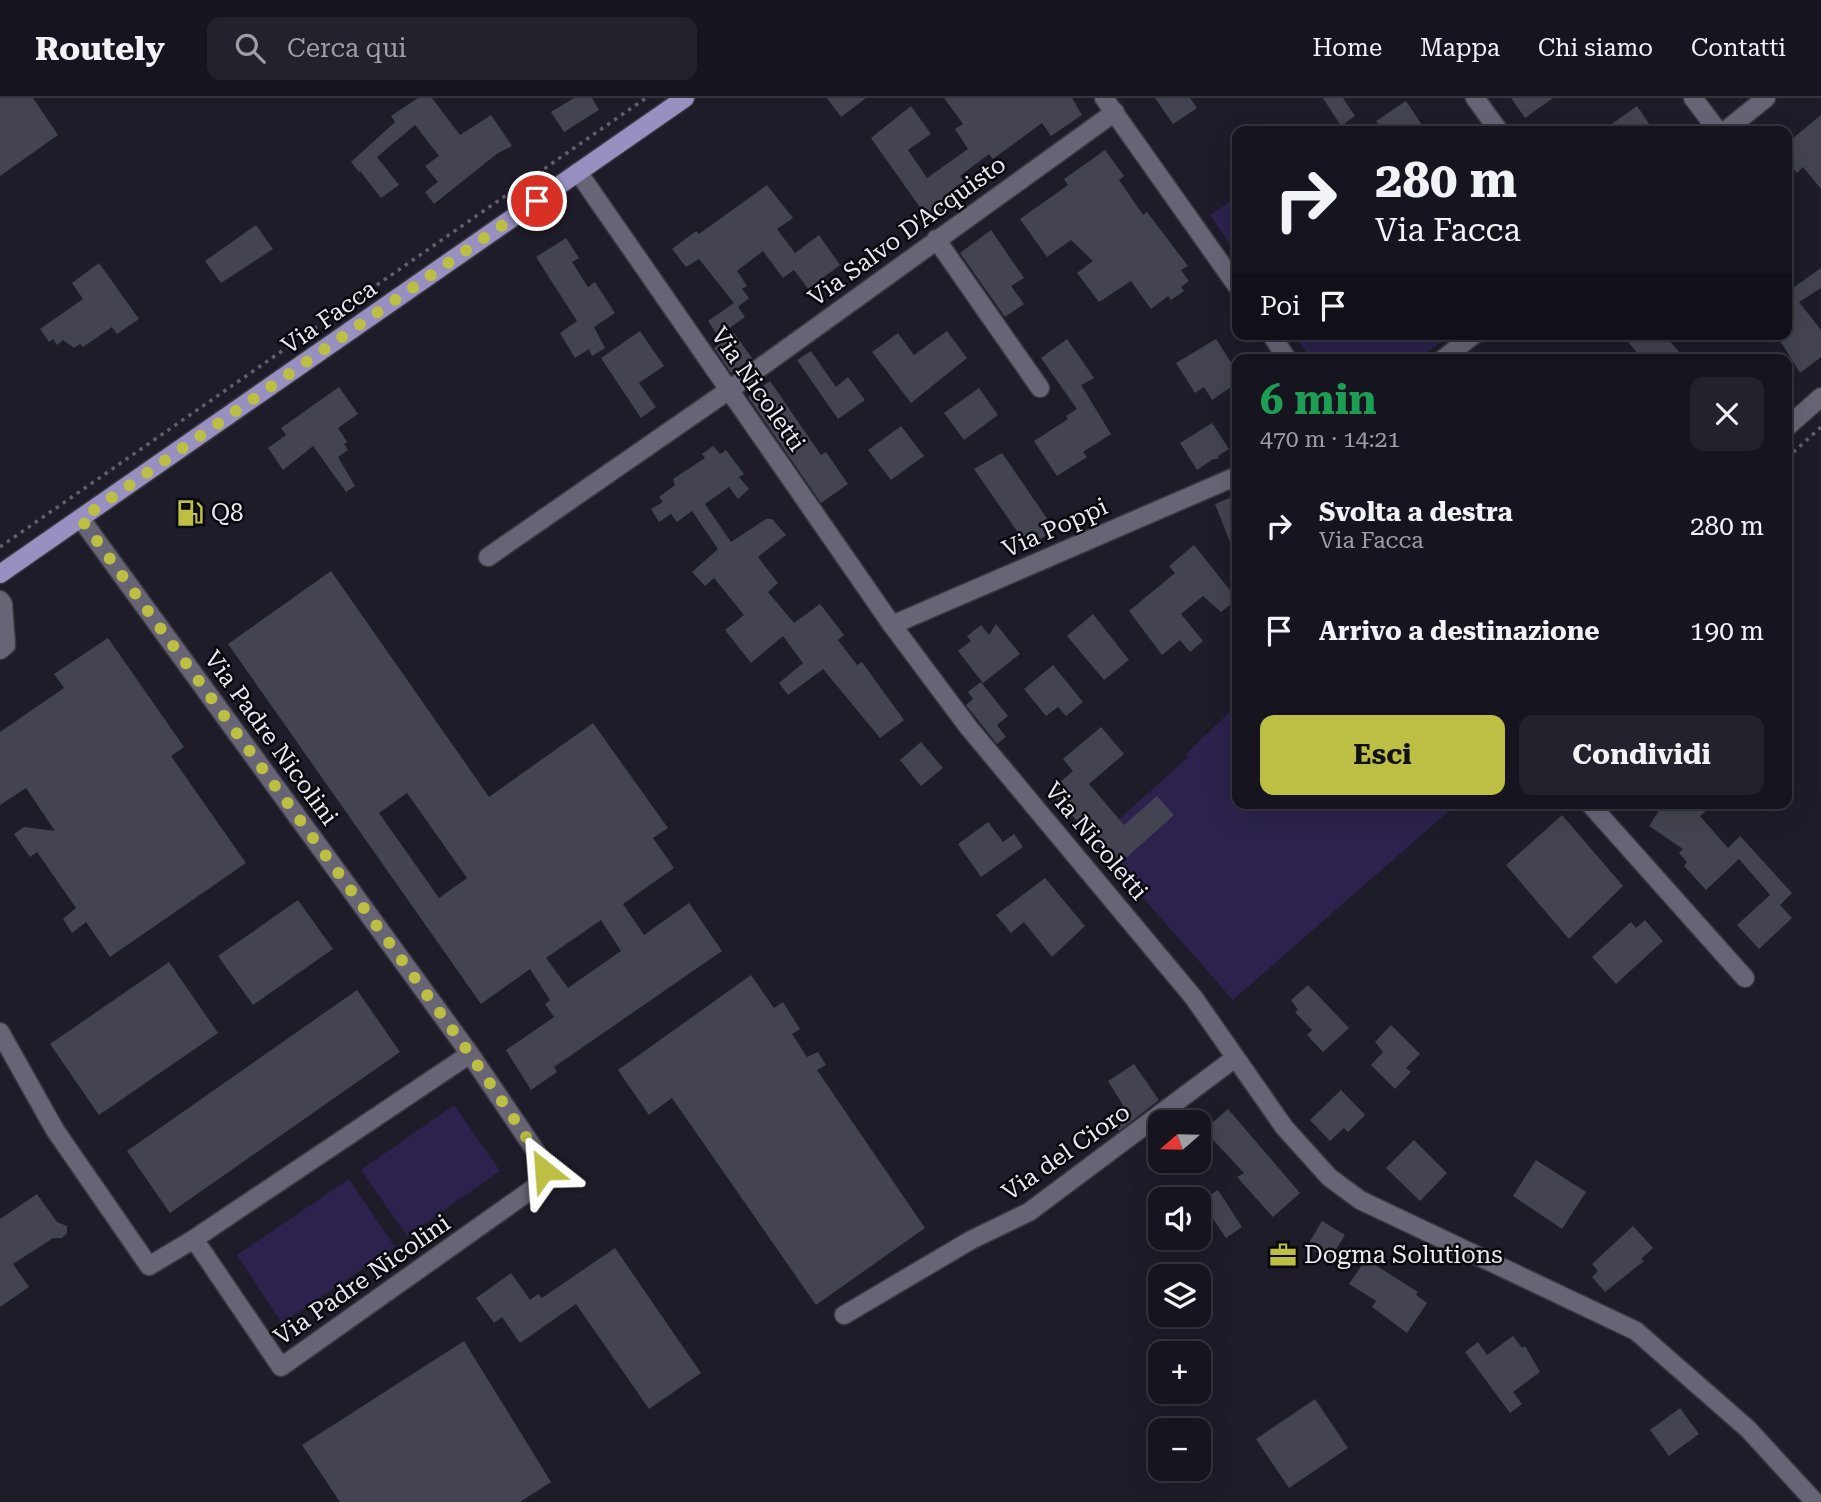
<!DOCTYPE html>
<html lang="it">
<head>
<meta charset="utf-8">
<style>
  :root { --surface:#16151f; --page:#23222c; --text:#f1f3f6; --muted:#9e9fa4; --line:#35343d; --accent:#bcbf44 }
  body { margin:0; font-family:"Roboto Serif",serif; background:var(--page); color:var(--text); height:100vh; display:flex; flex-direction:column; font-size:26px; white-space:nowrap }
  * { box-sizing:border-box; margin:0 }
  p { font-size:23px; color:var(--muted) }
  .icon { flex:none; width:38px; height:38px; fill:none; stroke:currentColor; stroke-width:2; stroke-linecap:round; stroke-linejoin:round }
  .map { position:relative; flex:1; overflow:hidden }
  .sheet { position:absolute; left:1232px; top:256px; width:560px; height:455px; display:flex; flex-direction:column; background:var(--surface); border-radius:14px; box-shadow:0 7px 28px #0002,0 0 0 2px var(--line) }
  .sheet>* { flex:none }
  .guide { position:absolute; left:1232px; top:28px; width:560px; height:214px; border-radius:14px; box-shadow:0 7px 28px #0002,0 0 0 2px var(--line); background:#16151f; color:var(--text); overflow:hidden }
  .needle { width:46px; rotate:250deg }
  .buttons { position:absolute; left:1148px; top:1012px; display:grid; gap:14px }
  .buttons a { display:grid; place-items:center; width:63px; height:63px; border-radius:14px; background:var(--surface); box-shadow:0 7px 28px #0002,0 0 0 2px var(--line); font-size:35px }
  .pin { position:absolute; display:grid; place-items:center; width:60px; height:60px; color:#fff; margin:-30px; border:4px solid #fff; border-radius:50%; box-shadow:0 2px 7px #0007 }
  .me { position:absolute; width:77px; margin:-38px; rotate:332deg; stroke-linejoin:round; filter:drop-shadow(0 0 5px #0008) }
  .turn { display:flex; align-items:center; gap:24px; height:147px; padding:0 28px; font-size:32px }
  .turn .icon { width:91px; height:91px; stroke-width:2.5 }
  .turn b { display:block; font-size:49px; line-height:60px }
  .then { display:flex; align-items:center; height:66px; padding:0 28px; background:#0003; gap:14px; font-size:26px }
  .round { display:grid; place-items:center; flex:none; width:74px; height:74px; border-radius:14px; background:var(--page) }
  .headline { display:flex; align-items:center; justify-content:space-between; height:119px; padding:0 28px }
  h1 { font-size:42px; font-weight:700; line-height:52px; color:#1e9e55 }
  .action { display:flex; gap:14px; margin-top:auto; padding:14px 28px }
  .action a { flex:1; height:80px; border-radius:14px; background:var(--accent); color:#111; font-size:28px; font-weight:700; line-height:80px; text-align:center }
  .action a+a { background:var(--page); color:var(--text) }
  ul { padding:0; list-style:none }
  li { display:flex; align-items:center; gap:21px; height:105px; padding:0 28px }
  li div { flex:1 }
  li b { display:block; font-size:26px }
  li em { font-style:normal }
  header { display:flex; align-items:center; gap:42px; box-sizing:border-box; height:98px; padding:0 35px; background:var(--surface); border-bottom:2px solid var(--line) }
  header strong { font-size:33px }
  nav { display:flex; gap:38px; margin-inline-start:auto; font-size:24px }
  .search { width:490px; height:63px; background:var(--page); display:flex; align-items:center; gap:18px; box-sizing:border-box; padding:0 24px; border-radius:14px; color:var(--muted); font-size:26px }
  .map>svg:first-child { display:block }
  .green { fill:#2c224d }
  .building { fill:#444351; fill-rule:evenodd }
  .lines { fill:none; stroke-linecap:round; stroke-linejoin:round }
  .minor-casing { stroke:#3a3943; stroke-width:21 }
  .major-casing { stroke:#3a3943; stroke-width:21 }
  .path { stroke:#615f6b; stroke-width:3.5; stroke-dasharray:3.5 5; stroke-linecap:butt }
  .minor { stroke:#676575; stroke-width:18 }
  .major { stroke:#9790c1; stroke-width:18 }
  .route { stroke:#bcbf44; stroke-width:12; stroke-dasharray:0 21.6 }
  .labels { text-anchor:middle; stroke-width:5; stroke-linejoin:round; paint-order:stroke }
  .street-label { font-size:24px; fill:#eae9f3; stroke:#08080d }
  .poi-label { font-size:24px; fill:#eae9f3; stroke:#08080d; text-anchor:start }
</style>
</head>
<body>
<header>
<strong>Routely</strong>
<div class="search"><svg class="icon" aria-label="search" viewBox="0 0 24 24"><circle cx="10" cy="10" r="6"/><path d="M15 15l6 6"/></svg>Cerca qui</div>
<nav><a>Home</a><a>Mappa</a><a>Chi siamo</a><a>Contatti</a></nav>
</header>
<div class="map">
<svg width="1821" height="1404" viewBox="0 0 1821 1404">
  <rect width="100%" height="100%" fill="#1e1c29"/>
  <path class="green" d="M1237,99v57l-27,-39z
    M1294,236h157l-33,25h-107z
    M1237,607v98h221l-225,197 -139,-158 94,-85 -2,-3z
    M454,1007l46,66 -93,65 -46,-66z
    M349,1081l46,68 -113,76 -45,-68z"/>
  <path class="building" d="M0,0h33l25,37 -58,41z
    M418,0h14l28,37 31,-20 21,31 -14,7 -64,51 -9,-12 13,-10 -13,-16 14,-10 -24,-31 -38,32 22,28 -18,13 -21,-27 5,-4 -6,5 -8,-10 44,-40 -4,-6z
    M574,0h18l7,12 -35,22 -13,-20z
    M827,0h39l-25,19z
    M944,0h128l10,17 -31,21 -9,-13 -49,36 -4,-5 -29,22 12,17 -41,30 -60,-85 40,-32 20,28 -23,16 19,28 41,-29 -13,-20 8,-5z
    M1155,0h35l7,10 -24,16z
    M1323,0h20l12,18 -14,10z
    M1511,0h42l-28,20z
    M1406,3l20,30h-43l-7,-10z
    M1637,8l17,25h-52z
    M1821,17v74l-18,-22 -6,6 -10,-12v-18z
    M1105,52l19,26 -5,4 24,35 4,-3 41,54 -7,4 8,11 -8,6 3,4 -13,9 -3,-4 -17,13 -20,-28 -32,21 -22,-29 16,-12 -22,-21 -24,17 -27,-38 48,-34 -4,-6z
    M767,87l26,33 -16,11 18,24 24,-18 21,30 -32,24 -14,-19 -11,8 -20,-27 -26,20 10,15 -5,3 7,9 -11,9 7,10 -27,19 -10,-15 26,-18 -35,-44 -13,8 -14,-18 24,-18 3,3z
    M256,127l17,24 -52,34 -16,-22z
    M991,132l33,48 -13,8 13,18 -19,13 -45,-64z
    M566,140l13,20 -7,4 16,25 7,-5 20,31 -21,14 11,21 -13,8 -3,-7 -14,9 -15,-25 17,-12 -41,-64z
    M99,165l40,56 -22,15 -5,-7 -29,20 -3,-3 -6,4 -11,-8 -6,5 -4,-6 -4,3 -9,-13 43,-30 -11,-16z
    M1821,170v20l-22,14 22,28v27l-21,16 -24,-39h11v-48l3,4z
    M640,233l24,35 -25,17 17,24 -15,11 -40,-60z
    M947,233l20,27 -56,45 -39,-51 26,-19 16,22z
    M734,235l18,25 -21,15 -17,-25z
    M1622,236h42l21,25h-43z
    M1067,241l27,39 -13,7 30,49 -28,18 4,5 -30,19 -23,-35 34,-22 -2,-3 11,-7 -36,-51z
    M1216,241l21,33v11l-25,17 -8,-13 -9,6 -19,-30z
    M811,253l25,36 12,-10 17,23 -27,19 -41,-59z
    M770,283l51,74 5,-3 22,32 -27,19 -73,-106z
    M339,289l19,27 -20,14 9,14 -3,2 4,6 -10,7 17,29 -9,6 -33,-46 -30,24 -15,-22 18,-13 -5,-7z
    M979,290l19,27 -34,25 -20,-27z
    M1212,325l17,26 -10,6 -1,4h-5l-16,11 -17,-27z
    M901,328l23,30 -33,24 -23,-30z
    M713,348l7,8 6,-4 18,24 -5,3 10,12 -11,10 -9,-12 -24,17 26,38 35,-23h6l14,16 -28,22 20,26 -10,9 26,31 26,-19 24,31 -6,5 19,25 5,-3 42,58 -24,18 -57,-69 -35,26 -9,-12 24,-20 -20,-27 -32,27 -26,-33 19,-15 -30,-37 -9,8 -13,-14 26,-23 -26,-38 -15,11 -6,-8 -12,8 -8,-13 12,-7 -4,-5 16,-12 -2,-6 32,-21 -3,-4z
    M1002,355l53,77 -27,17 -54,-78z
    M1237,397v62h-1l-21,-53z
    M1194,447l43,54 -16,13 -18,-16 -22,18 22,27 -13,11 -10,-12 -18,15 -33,-44 46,-38 -6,-7z
    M331,473l158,226 104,-74 75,105 -15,10 21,30 -51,36 21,31 45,-32 33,48 -168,116 3,5 -26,18 -25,-40 48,-33 -9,-13 5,-4 -20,-31 -49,35 -253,-360zM407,695l60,85 -28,20 -60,-85zM601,822l20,31 -53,37 -22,-30z
    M1093,516l36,46 -25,20 -37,-44z
    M996,526l24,30 -37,29 -25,-32 13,-10 -4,-5 14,-11 8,10z
    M108,540l76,109 -13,9 75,107 -136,94 -24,-35 -14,11 -9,-14 13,-11 -39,-56 -7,5 -16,-23 10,-7 31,4 -29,-43 -26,17v-73l64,-44 -10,-14z
    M1053,567l30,37 -17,14 -8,-9 -12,9 -22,-27z
    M981,584l27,34 -11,9 9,12 -9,7 -31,-39 7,-6 -5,-7z
    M1101,629l23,27 -35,30 35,41 33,-29 17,19 -57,51 -67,-75 23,-20 -10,-12z
    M921,644l22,26 -22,18 -21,-26z
    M1664,705h51l-15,13 28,32 12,-12 52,57 -12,12 12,13 -33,31 -22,-24 33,-30 2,2 -33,-38 -33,31 -22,-24 3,-4 -8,-9 4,-4 -34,-23z
    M1562,717l61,71 -54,53 -63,-74z
    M988,724l15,20 11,-8 9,13 -42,30 -23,-33z
    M1045,780l40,48 -33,31 -28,-35 -13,11 -15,-18z
    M298,802l35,49 -80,56 -35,-49z
    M1645,822l18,21 -47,43 -24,-27 39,-35 5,6z
    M169,864l49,71 -119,82 -49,-71z
    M751,877l23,33 9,-6 17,27 -8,5 15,23 11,-5 8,13 -9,5 108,158 -109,77 -144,-207 -23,17 -31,-45z
    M1308,887l41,43 -26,24 -16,-17 5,-5 -17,-18 3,-2 -7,-10z
    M357,892l43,62 -230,161 -43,-62z
    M1391,927l29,29 -14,14 5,4 -16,17 -24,-24 12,-13 -8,-10z
    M1134,966l25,36 -40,31 -11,-16 15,-10 -15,-24z
    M1341,992l24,25 -17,17 -4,-4 -14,13 -20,-21z
    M1228,1011l72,84 -27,24 -36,-40 7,-4 -40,-43z
    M1414,1042l33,33 -27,28 -34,-33z
    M1536,1062l50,32 -24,37 -49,-33z
    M1218,1092l24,37 -16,11 -25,-37z
    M37,1096l20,28 10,4v7l-5,5h-9l-40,26 16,23 -29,20v-88z
    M1322,1123l23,14 -16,25 -15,-9 3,-4 -8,-4z
    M1633,1128l20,22 -12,11 3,2 -39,31 -13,-15 6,-6 -6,-7z
    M615,1150l86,125 -52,36 -73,-105 -56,39 -18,-26 -8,6 -18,-25 35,-25 19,27 8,-6 4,4z
    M1366,1161l52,33 -2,3 11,8 -20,30 -35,-26 4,-6 -27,-17z
    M1513,1238l9,12 3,-2 15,26 -27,20 9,12 -12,9 -45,-61 13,-10 9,13z
    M464,1243l87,141 -31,20h-180l-38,-57z
    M1315,1301l33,49 -59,40 -33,-49z
    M1680,1310l19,26 -30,22 -19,-26z"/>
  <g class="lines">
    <defs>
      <path id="minor" d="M1104,0l133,188
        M1475,0l24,33
        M1693,0l25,33
        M1725,33l41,-33
        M578,74l314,453 77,103 225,270 90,129 45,50 31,23 276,131 112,98 67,73
        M936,141l104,149
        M1271,236l16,25
        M1443,261l32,-25
        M1787,329l34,-30
        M81,421l389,535 71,105 3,11 -6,15 -257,182 -87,-128 276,-185
        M488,459l241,-167 386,-278
        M0,502l3,4 3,41 -6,5
        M892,527l345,-149
        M1589,705l156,175
        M0,934l55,98 94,136 45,-27
        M844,1217l127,-75 58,-28 206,-154"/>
      <path id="major" d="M0,476l685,-476"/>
    </defs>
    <use href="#minor" class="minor-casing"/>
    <use href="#major" class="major-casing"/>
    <path class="path" d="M1787,360l34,-31
      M0,449l646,-449"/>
    <use href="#minor" class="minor"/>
    <use href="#major" class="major"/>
  </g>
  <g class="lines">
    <path class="route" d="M537,103l-456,318 389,535 71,105 3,11"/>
  </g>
  <defs>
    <symbol id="fuel-bare" viewBox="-9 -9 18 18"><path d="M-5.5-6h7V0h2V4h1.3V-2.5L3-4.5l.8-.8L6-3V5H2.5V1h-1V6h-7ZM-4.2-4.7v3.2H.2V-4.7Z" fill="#bcbf44" stroke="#08080d" stroke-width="2.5" paint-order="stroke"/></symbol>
    <symbol id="office-bare" viewBox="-9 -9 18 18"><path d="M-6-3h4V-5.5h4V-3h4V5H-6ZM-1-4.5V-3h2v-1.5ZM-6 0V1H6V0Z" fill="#bcbf44" stroke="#08080d" stroke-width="2.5" paint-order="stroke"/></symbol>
  </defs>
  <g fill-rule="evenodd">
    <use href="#fuel-bare" x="171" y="396" width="38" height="38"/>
    <use href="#office-bare" x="1264" y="1138" width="38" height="38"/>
  </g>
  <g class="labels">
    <g class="street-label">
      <text transform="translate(907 133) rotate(-36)" y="8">Via Salvo D'Acquisto</text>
      <text transform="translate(329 219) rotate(-35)" y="8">Via Facca</text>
      <text transform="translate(758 291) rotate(55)" y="8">Via Nicoletti</text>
      <text transform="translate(1055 430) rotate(-24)" y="8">Via Poppi</text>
      <text transform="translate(271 640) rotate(54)" y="8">Via Padre Nicolini</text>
      <text transform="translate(1096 743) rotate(50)" y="8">Via Nicoletti</text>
      <text transform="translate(1066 1054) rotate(-35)" y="8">Via del Cioro</text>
      <text transform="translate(362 1182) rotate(-35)" y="8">Via Padre Nicolini</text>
    </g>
    <g class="poi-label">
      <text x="211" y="423">Q8</text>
      <text x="1304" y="1165">Dogma Solutions</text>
    </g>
  </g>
</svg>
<div class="buttons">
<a><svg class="needle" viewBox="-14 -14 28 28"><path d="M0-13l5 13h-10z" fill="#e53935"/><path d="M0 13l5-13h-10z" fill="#9e9fa4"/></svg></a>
<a><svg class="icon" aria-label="sound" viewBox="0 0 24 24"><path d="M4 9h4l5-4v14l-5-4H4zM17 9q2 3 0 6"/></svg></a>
<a><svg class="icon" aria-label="layers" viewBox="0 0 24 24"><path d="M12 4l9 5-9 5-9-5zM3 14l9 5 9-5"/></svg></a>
<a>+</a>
<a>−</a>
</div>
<div class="pin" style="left:537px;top:103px;background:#d93025"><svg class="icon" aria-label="arrive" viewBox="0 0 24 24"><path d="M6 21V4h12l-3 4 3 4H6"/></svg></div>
<svg class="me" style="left:544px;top:1072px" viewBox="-20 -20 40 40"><path d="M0-17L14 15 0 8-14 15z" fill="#bcbf44" stroke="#fff" stroke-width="4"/></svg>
<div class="guide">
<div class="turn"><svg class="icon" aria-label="right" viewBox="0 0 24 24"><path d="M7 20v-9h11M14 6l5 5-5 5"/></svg><div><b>280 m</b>Via Facca</div></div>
<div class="then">Poi<svg class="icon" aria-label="arrive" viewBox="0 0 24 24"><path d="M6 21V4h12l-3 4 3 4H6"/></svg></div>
</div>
<section class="sheet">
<div class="headline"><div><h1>6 min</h1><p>470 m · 14:21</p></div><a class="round"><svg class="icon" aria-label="close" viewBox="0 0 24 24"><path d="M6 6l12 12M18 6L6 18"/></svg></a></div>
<ul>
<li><svg class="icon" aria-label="right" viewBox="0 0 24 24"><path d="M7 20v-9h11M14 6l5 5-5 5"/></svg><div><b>Svolta a destra</b><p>Via Facca</p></div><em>280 m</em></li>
<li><svg class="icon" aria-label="arrive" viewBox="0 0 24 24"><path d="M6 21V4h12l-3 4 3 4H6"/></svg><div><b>Arrivo a destinazione</b></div><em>190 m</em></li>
</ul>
<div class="action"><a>Esci</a><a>Condividi</a></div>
</section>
</div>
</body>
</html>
